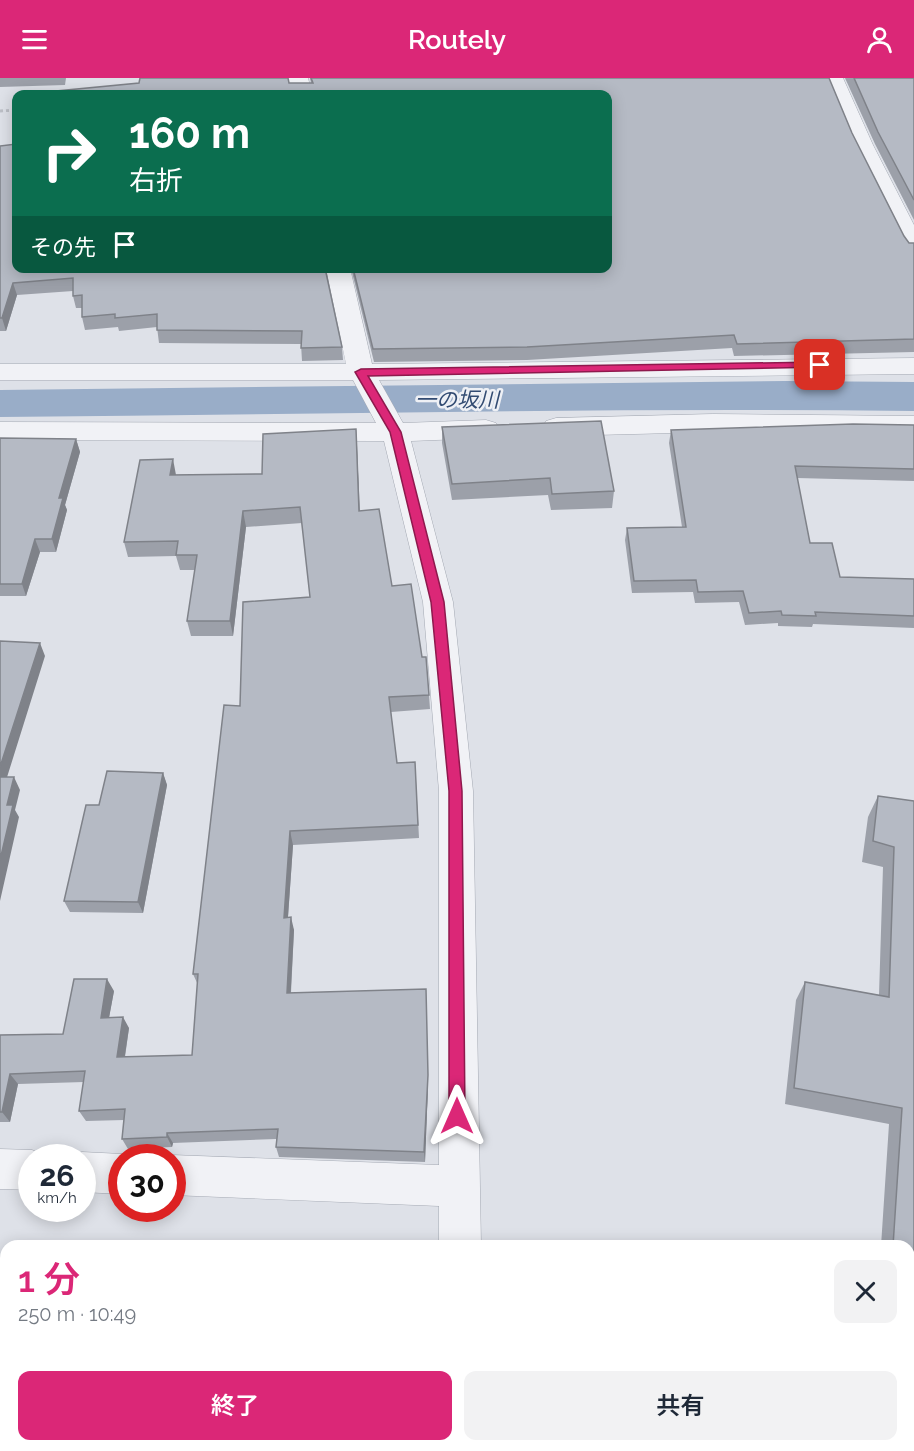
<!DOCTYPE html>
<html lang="ja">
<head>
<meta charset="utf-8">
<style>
  :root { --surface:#fff; --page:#f2f2f3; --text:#1f2937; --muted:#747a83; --accent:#db2777 }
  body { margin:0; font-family:Raleway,"Noto Sans JP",sans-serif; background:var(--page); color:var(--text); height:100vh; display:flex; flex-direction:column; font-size:22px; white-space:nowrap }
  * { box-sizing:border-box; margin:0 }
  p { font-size:20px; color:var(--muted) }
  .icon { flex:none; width:33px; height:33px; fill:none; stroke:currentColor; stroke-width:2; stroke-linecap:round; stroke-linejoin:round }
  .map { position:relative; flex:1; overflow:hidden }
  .details { position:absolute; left:0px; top:1162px; width:915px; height:212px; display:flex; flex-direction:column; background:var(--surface); border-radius:18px 18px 0 0; box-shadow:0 3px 15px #0003 }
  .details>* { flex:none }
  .banner { position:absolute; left:12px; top:12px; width:600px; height:183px; border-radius:12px; box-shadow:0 3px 15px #0003; background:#0b6e4f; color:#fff; overflow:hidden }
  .speed { position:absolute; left:18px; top:1066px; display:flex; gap:12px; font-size:30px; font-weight:700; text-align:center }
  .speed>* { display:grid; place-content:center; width:78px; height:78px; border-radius:50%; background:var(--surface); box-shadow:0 3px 15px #0003; line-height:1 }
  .speed small { font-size:15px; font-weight:400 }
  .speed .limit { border:9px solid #d22; background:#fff; color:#111 }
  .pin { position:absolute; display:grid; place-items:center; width:51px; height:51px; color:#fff; margin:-26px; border-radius:12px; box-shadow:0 3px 9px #0006 }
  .me { position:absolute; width:66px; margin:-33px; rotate:0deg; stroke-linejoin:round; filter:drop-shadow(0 0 4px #0008) }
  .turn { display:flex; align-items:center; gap:21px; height:126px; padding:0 18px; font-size:27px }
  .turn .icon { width:78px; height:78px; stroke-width:2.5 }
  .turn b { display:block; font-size:42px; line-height:51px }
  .then { display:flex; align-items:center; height:57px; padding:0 18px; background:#0003; gap:12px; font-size:22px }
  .round { display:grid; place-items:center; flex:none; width:63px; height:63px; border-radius:12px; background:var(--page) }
  .head { display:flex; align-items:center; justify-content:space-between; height:102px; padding:0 18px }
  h1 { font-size:36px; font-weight:600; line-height:45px; color:var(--accent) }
  .primary-button { display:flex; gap:12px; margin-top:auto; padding:12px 18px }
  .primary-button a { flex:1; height:69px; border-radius:12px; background:var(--accent); color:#fff; font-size:24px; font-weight:600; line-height:69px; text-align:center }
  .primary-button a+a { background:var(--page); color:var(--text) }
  header { display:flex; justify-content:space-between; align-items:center; height:78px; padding:0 18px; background:var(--accent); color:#fff; font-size:27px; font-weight:600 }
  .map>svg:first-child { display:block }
  .water { fill:#99adc8 }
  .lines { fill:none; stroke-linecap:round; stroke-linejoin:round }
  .service-casing { stroke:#a3a8b2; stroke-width:2 }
  .minor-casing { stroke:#a3a8b2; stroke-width:1 }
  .path { stroke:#bcbfc6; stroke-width:3; stroke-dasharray:3 3; stroke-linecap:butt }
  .service { fill:#f1f2f6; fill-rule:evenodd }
  .minor { fill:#f1f2f6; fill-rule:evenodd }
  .wall { fill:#9ca0a9 }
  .shaded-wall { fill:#7f8289 }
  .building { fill:#b5bac4; stroke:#7f8289; stroke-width:1.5 }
  .route { fill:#db2777; stroke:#8e194d; stroke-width:1.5 }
  .labels { text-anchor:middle; stroke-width:5; stroke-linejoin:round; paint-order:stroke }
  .water-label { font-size:21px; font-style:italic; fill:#324b72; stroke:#eef0f5 }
</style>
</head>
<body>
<header><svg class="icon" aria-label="menu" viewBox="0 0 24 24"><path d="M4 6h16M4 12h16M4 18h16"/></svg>Routely<svg class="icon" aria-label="person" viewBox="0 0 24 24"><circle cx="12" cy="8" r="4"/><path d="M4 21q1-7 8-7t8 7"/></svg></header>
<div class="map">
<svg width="914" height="1373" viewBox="0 0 914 1373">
  <rect width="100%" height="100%" fill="#dee1e8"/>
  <path class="water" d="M785,303l129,1v29c-305,-4 -609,4 -914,6v-27z"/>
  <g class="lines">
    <defs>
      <path id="service" d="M909,1327h5v24h-5z"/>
      <path id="minor" d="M288,0h20l4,16h-20z
        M823,0h20l30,67 41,80v30l-8,-2 -4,-5 -51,-103z
        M326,190h24l22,96 542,-6v16l-535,6 24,43 83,-3 10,3 3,6 -3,6 -10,3 -75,3 42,161 20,189 8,455h-42v-40l-267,-11v-37h-8l8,-3 267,10v-374l-16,-189 -39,-161 -384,-1v-18l376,1 -23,-43h-353v-16h346z
        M713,336l201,2v18l-201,-2 -157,4 -10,-3 -3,-6 3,-6 10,-3z
        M0,1071l32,1 14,6 1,2h-15v32l-32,-1z
        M82,1074l40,2 10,4h-10v36l-40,-2v-34h-14z
        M446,1368h46v5h-46z"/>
    </defs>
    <use href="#service" class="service-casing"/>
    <use href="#minor" class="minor-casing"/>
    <path class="path" d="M0,33l16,-1"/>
    <use href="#service" class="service"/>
    <use href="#minor" class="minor"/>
  </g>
  <path class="wall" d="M0,0h66l-1,7 -65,2z
    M310,0h519l23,55 52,103 5,7h5v110v-1l-180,4 -2,-8 -205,12 -153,2 -23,-94h257v-174l-319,-11h22z
    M845,0h69v142l-39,-76z
    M0,68l325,122 17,79 1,13 -41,1 -1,-17 -142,-1 -2,-16 -38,4 -1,-4 -33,3 -3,-13v-9h-6l-3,-12v-5l-56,4 -11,36h-6z
    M914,347v56l-117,-3 13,65 30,34 74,2v49l-101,-4 -1,3 -34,-1v-3l-33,2 -6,-23 -44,1 -2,-11 -61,1 -7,-53 2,-12 55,-1 -13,-84 2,-13z
    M442,349l172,64 -2,17 -61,2 -3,-15 -96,5 -10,-57z
    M356,351l4,82 62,146 7,38 1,14 -39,3 6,51 18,-1 4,76 -126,7 -5,73 6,12 -3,63 137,93 -3,76 -146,-5 -3,-10v-8l-103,4 -1,4 -44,2 -6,-10 2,-19 -38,1 -7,-10 5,-29 -66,2 -8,38h-10v-87l63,-1 51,-43 -5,26 20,11 -4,29 67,-2 6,-70 -5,-11 47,-268 70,-109 -8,-74 -56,4 -13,109h-42l-4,-15 8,-51h-15l-4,-14 -48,1 -4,-15 52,-67 86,-1z
    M0,360l76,1 4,13 -15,53 2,5 -11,42h-16l-14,44h-26z
    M163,695l4,12 -24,128 -73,-1 -6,-11 35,-96z
    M878,718l36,5v536l-5,-1v-90h-28l8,-122 -104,-20 11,-104 9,-18 74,13 4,-128 -21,-5 6,-45z"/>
  <path class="shaded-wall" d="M13,205l4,12 -11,36 -4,-13z
    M356,351l1,16 3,81 -1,-15z
    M76,361l4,13 -15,53 2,5 -11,42 -4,-13 7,-41z
    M173,381l3,16h-6z
    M243,433l3,16 -13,109 -3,-15z
    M35,461l5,13 -14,44 -4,-12z
    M40,565l5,13 -42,134 -3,-7v-16z
    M163,695l4,12 -24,128 -5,-11z
    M14,699l6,13 -5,20 4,7 -19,84v-41l7,-55z
    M290,753l3,14 -6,85 -3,-12z
    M291,839l3,13 -4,75 -3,-12z
    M107,901l7,12 -7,38 -6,-11z
    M426,911l2,97 -3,76 -1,-10z
    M123,939l6,11 -6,40 -6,-11z
    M10,996l8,10 -8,38 -8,-10z
    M167,1055l6,10 -1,4 -5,-10z
    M306,1368h5l-1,5h-4z"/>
  <path class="building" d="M140,0h148l1,5h24l-2,-5h518l23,55 52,103 5,7h5v96l-177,5 -3,-9 -207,12 -154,2 -20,-81h255v-174h-562v-2l93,-9z
    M854,0h60v122l-36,-68z
    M16,66v124h309l17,79 -41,1 1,-17 -145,-1v-16l-42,4v-4l-33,3v-22l-9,1v-18l-60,5 -11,35h-2v-172z
    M601,343l13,70 -62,3 -2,-16 -98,6 -10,-57z
    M853,346l61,1v44l-119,-3 15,77h22l8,34 74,2v37l-99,-4 1,4 -34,-1 -1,-4 -32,2 -6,-22 -45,1 -2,-12 -62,1 -7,-53 59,-1 -15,-97z
    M356,351l3,82 20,-2 13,77 19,-2 11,73h4l3,38 -40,2 8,66 18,-1 3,63 -128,6 -6,87 7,-1 -4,76 139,-4 2,86 -4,77 -148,-5 2,-18 -111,4v4l-45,2 3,-30 -46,2 6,-40 -75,3 -8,38h-2v-77l63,-1 11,-55h33l-6,39 22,-1 -6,40 75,-2 6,-81h-5l31,-269 16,1 3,-104 67,-5 -10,-90 -57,4 -13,110h-43l10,-66h-21l2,-14 -54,1 16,-82 33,-1 -3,16 92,-1 1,-40z
    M0,360l76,1 -17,59h4l-11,41h-17l-13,45h-22z
    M0,563l40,2 -40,124z
    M107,693l56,2 -25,129 -74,-1 22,-96h13z
    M0,699h14l-7,28h6l-13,55z
    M878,718l36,5v523l-5,-1v-77h-16l9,-138 -108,-20 11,-106 84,15 5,-150 -21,-6z
    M0,1191h6v177h300v5h-306z"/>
  <path class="route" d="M820,284l4,1v4l-456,9 33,56 43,170 18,189 3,325 -2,6 -6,2 -5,-2 -3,-6v-325l-18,-189 -41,-170 -35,-60 6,-3z"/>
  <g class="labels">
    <g class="water-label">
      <text x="457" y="329">一の坂川</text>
    </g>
  </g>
</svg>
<div class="speed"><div>26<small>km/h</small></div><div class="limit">30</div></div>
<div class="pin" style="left:820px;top:287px;background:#d93025"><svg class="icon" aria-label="arrive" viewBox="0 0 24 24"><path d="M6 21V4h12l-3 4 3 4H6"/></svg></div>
<svg class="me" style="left:457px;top:1038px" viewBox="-20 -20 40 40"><path d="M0-17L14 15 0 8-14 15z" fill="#db2777" stroke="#fff" stroke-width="4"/></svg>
<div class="banner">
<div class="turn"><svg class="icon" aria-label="right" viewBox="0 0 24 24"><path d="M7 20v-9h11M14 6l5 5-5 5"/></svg><div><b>160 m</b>右折</div></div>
<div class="then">その先<svg class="icon" aria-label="arrive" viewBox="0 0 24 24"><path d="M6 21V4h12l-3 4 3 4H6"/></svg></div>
</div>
<section class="details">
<div class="head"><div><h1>1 分</h1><p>250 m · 10:49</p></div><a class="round"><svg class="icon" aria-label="close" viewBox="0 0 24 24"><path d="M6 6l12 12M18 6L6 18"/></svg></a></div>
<div class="primary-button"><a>終了</a><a>共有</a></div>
</section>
</div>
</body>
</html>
